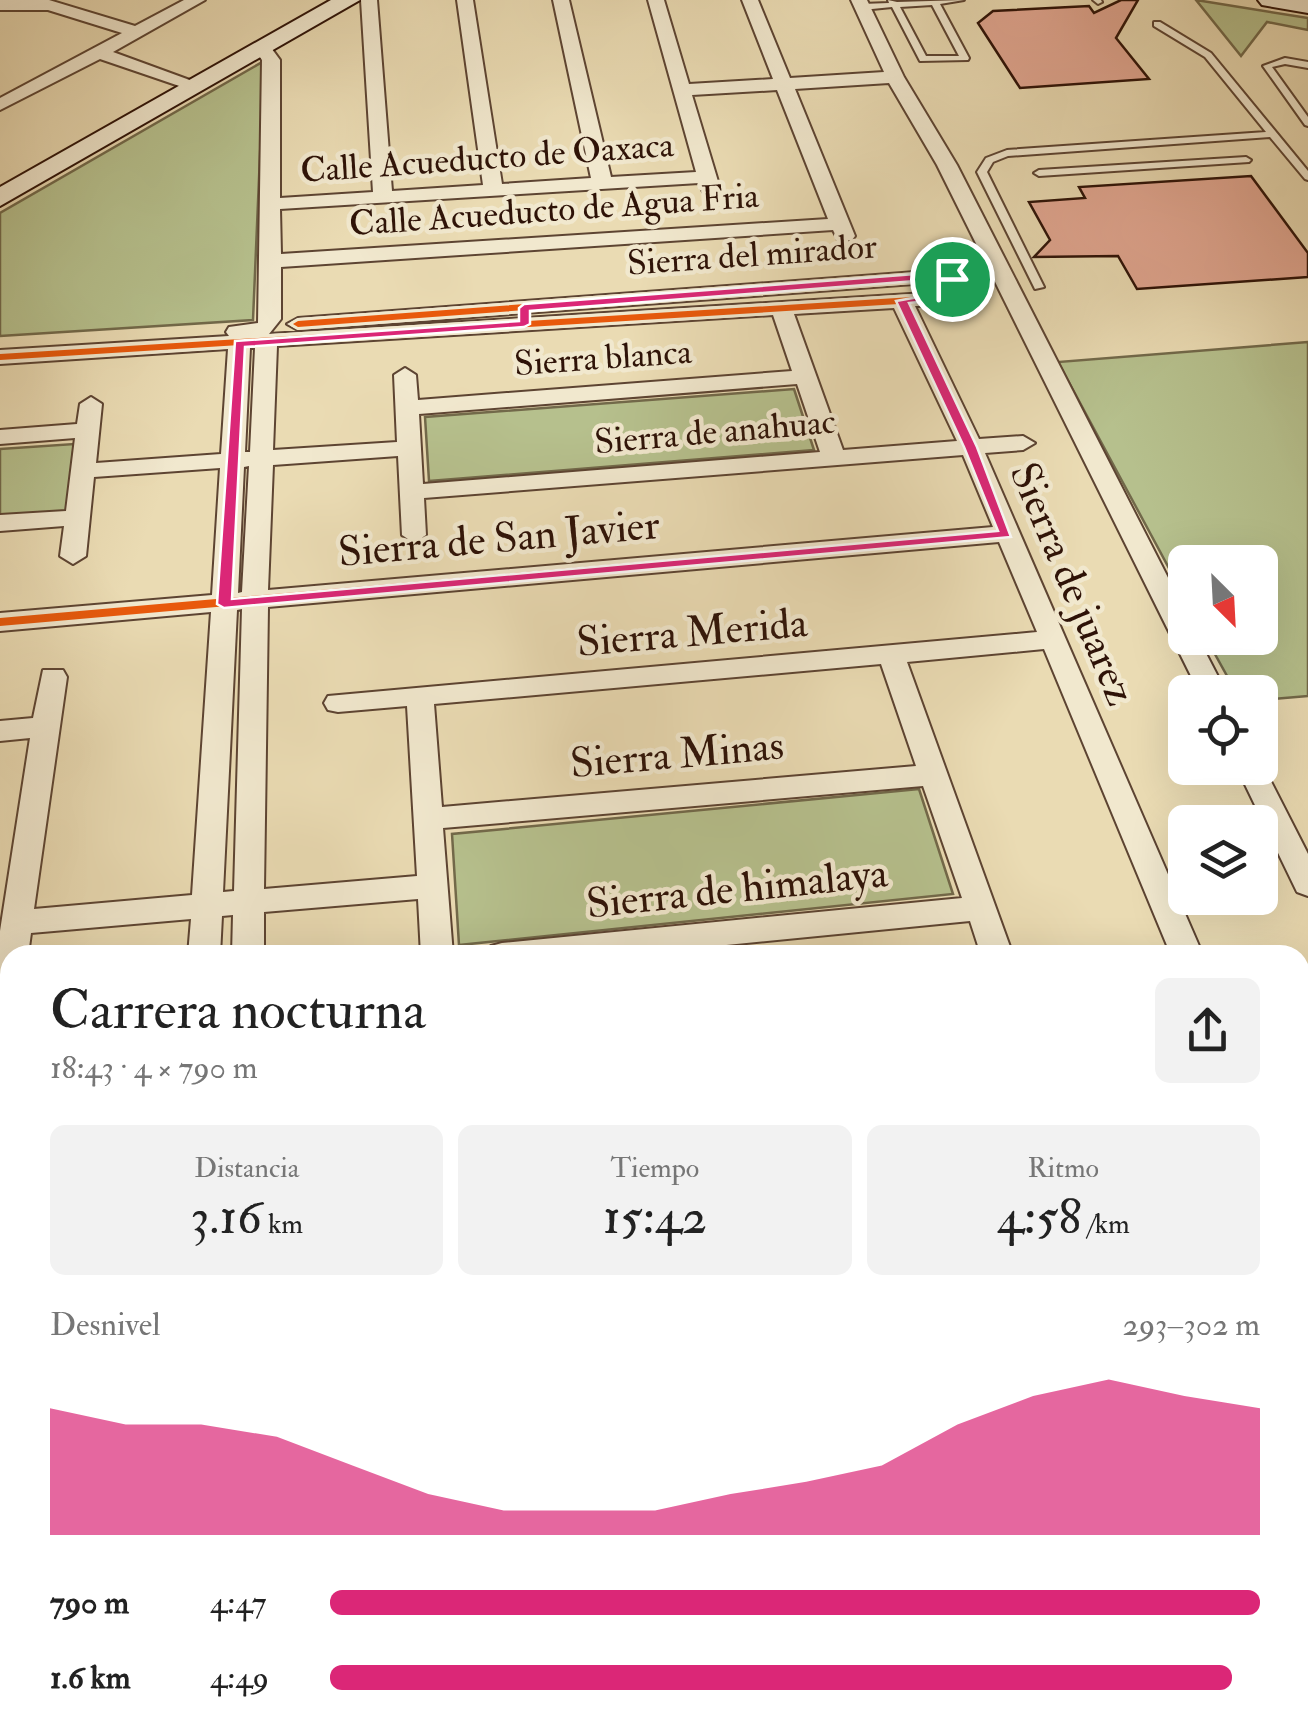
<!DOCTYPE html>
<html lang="es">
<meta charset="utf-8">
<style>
body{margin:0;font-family:"IM FELL Double Pica",serif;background:#f2f2f2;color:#222;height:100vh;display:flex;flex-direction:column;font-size:38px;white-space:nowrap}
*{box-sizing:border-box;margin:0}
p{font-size:32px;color:#767676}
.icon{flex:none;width:55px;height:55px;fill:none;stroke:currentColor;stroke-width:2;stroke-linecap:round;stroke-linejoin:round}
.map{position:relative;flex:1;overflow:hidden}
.side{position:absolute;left:0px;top:945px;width:1310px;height:790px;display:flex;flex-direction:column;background:#fff;border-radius:30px 30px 0 0;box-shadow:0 10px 40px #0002}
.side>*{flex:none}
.needle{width:65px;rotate:156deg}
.buttons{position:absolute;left:1168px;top:545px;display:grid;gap:20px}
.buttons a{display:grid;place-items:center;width:110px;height:110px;border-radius:15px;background:#fff;box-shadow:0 10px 40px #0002;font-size:50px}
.pin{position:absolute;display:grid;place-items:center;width:85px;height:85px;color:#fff;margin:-42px;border:5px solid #fff;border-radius:50%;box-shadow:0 2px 10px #0007}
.round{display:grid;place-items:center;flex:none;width:105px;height:105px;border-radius:15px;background:#f2f2f2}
.head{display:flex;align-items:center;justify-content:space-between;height:170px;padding:0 50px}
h1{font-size:55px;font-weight:600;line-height:75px}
.stats{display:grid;grid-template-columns:repeat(3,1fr);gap:15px;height:170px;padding:10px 50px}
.stats div{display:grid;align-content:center;border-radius:15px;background:#f2f2f2;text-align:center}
.stats b{font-size:50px;font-weight:600}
.stats small{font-size:28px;font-weight:400}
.stats p{font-size:28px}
.chart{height:280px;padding:20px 50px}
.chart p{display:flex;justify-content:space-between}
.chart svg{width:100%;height:180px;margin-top:10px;fill:#db2777;opacity:.7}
ul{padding:0 50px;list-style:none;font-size:32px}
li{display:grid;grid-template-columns:160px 120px 1fr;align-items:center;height:75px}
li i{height:25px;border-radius:12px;background:#db2777}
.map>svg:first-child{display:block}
</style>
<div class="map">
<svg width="1308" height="1735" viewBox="0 0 1308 1735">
<rect width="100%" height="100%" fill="#eadbb3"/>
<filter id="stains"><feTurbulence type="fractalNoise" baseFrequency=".002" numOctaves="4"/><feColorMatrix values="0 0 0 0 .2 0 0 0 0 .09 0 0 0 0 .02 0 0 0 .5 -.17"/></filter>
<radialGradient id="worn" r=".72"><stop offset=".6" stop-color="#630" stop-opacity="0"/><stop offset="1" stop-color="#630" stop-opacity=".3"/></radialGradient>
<path fill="#b6c08d" stroke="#72694a" stroke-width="2.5" d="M1196 0 1308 18V30L1267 22 1241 56Z
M264 61 253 320 0 336V213Z
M1308 342V696L1260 700V692H1236L1206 638H1260V562H1185V598L1058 362Z
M794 389 814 450 429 481 425 417Z
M74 444 66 513 0 518V449Z
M919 789 953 894 459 945 452 834Z
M1308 1131V1595L1300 1596V1132Z
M10 1280V1514L0 1525V1281Z
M10 1585V1725H244L186 1735H0V1595Z"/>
<path fill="#e2a792" stroke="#2e1207" stroke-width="2.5" d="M1121 0H1138L1116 38 1149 79 1020 88 978 23 993 11 1089 6 1094 13Z
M1251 176 1308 253V277L1137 289 1118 256 1034 257 1050 240 1029 202 1085 198 1079 187Z"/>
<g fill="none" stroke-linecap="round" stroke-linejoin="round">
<defs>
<path id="lane" d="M888 0 897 2 964 0 940 4 969 58 968 60 920 61 892 7 862 10 858 7 862 4 889 3ZM932 5 959 56H926L900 7Z
M1093 0H1101L1102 2 1098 4Z
M1154 22H1160L1211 53 1308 171V180L1305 179 1270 137 1008 156 993 162 987 172 1044 287 1035 289 977 172 986 158 1007 150 1266 132 1205 57 1154 26Z
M1285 58 1308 62V68L1285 64 1272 67 1308 117V126L1305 125 1263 66Z
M1246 157 1251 160 1249 162 1039 176 1034 173 1039 170Z"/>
<path id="street" d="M0 0H49L135 26 184 0H205L113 52 206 86 197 91 191 90 100 59 0 110V98L122 33 48 10H0Z
M361 0H377L392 191 483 185 457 0H473L502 184 591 178 553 0H569L611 177 696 172 648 0H664L689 84 773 79 742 0H758L790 78 884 72 851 0H867L904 77 957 165 1185 611V638H1198L1226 692H1199L937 165 889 83 795 89 855 236 852 240H838L833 230 281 267V319L269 334 942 292 948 288 941 282 298 330 287 324 298 318 942 270 959 275 971 289C955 306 937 305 915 306L979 439 1023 436 1035 443 1023 450 985 453 1203 955H1171L1044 649 907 662 1013 955H981L970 921 626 955H486L491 946 502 943 962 898 923 786 443 828 453 955H421L418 899 264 912V955H232L233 915 222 916 220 955H188L191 919 31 933 28 955H10V1026L0 1029V931L30 738 0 741V721L33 718 43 670H63L67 677 34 909 192 895 211 612 0 631V613L212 595 220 468 94 477 86 556 73 564 60 556 64 526 0 531V515L66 511 75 438 0 444V430L77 424 80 404 91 397 102 404 96 463 221 454 228 349 0 364V350L229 336 226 332 229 327 258 323 262 60 254 49 269 45 280 60V198L373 192ZM777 90 828 219 281 254 280 209 699 183 703 192H717L720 188 692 95ZM894 308 957 441 843 450 794 314ZM773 315 792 371 418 400 416 375 405 368 394 375 397 442 273 450 277 346ZM250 348H255L250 452H245ZM797 384 820 452 423 484 419 414ZM963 455 993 527 268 590 273 465 398 456 402 535 414 543 426 535 424 498ZM249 466 242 592 238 593 244 467ZM999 542 1037 632 328 696 324 703 328 710 338 712 407 706 417 876 264 889 268 607ZM242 609 234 891 223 892 237 610ZM881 664 916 766 442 807 434 704Z
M1260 760 1308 854V896L1297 892 1237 768H1260Z
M10 1155V1185L0 1186V1156Z
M10 1530V1575L0 1579V1534Z
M365 1725H469L464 1735H361Z
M640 1725H713L717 1735H645Z
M1178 1725H1222L1225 1735H1181Z
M1234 1725H1278L1281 1735H1237Z"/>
<path id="secondary" d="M331 0H360L0 206V187Z
M1258 0H1308V13L1262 5Z
M1308 1667V1727L1292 1725H1300V1668Z
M1056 1725H1179L1174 1735H1052Z"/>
</defs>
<use href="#lane" stroke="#5d4432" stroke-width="4"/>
<use href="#street" stroke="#5d4432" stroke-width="4"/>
<use href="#secondary" stroke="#2e1207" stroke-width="4"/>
<use href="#lane" fill="#f1e8ce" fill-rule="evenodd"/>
<use href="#street" fill="#f1e8ce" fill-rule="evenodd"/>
<use href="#secondary" fill="#f1e8ce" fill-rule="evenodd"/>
<defs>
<path id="cycleway" d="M942 273 956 277 965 289 947 301 0 360V354L944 295 954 288 948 281 941 279 298 327 293 324 298 321Z
M1006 530 1010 531V537L0 626V618Z"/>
</defs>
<use href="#cycleway" stroke="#f1e8ce" stroke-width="6"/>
<use href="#cycleway" fill="#e8590c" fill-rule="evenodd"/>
</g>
<path fill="#db2777" stroke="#fff" stroke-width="2.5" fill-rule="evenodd" d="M942 272 956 277 964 287 960 297 909 303 977 447 1011 537 224 608 217 604 235 341 519 321V308L524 304ZM941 279 948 281 952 291 896 301 964 447 998 531 232 599 245 347 524 327 530 324V311Z"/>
<g text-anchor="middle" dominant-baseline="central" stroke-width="9" stroke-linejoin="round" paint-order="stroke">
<g font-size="35" fill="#2e1207" stroke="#f1e8ce">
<text transform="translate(487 158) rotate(-4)">Calle Acueducto de Oaxaca</text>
<text transform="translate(554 210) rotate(-4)">Calle Acueducto de Agua Fria</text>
<text transform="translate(752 255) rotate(-4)">Sierra del mirador</text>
<text transform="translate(603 358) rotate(-4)">Sierra blanca</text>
<text transform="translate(715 432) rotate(-5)">Sierra de anahuac</text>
</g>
<g font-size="42" fill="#2e1207" stroke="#f1e8ce">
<text transform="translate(499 539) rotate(-5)">Sierra de San Javier</text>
<text transform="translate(1072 584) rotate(67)">Sierra de juarez</text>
<text transform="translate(692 633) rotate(-5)">Sierra Merida</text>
<text transform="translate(677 755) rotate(-5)">Sierra Minas</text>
<text transform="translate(737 889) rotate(-6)">Sierra de himalaya</text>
</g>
</g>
<rect width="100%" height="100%" filter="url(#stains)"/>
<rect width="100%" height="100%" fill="url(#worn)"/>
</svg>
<div class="buttons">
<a><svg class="needle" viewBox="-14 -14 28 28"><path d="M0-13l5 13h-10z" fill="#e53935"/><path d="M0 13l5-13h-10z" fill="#767676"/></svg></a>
<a><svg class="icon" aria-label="locate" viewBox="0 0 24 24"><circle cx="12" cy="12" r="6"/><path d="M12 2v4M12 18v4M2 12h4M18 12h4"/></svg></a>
<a><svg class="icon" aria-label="layers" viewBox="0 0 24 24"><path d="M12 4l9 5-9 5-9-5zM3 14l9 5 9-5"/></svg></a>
</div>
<div class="pin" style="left:952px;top:279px;background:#1e9e55"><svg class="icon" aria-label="arrive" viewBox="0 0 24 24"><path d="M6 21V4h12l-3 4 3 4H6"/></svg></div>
<section class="side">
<div class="head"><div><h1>Carrera nocturna</h1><p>18:43 · 4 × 790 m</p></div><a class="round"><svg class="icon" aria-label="share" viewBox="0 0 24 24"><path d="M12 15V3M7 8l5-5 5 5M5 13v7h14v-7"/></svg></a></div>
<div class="stats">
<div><p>Distancia</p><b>3.16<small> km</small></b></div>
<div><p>Tiempo</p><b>15:42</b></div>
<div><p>Ritmo</p><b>4:58<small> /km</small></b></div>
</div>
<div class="chart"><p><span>Desnivel</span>293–302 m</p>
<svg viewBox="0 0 160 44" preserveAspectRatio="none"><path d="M0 44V13L10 17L20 17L30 20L40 27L50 34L60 38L70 38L80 38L90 34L100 31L110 27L120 17L130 10L140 6L150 10L160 13V44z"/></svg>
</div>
<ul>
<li><b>790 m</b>4:47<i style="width:100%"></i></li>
<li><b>1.6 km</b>4:49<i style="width:97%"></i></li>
</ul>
</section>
</div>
